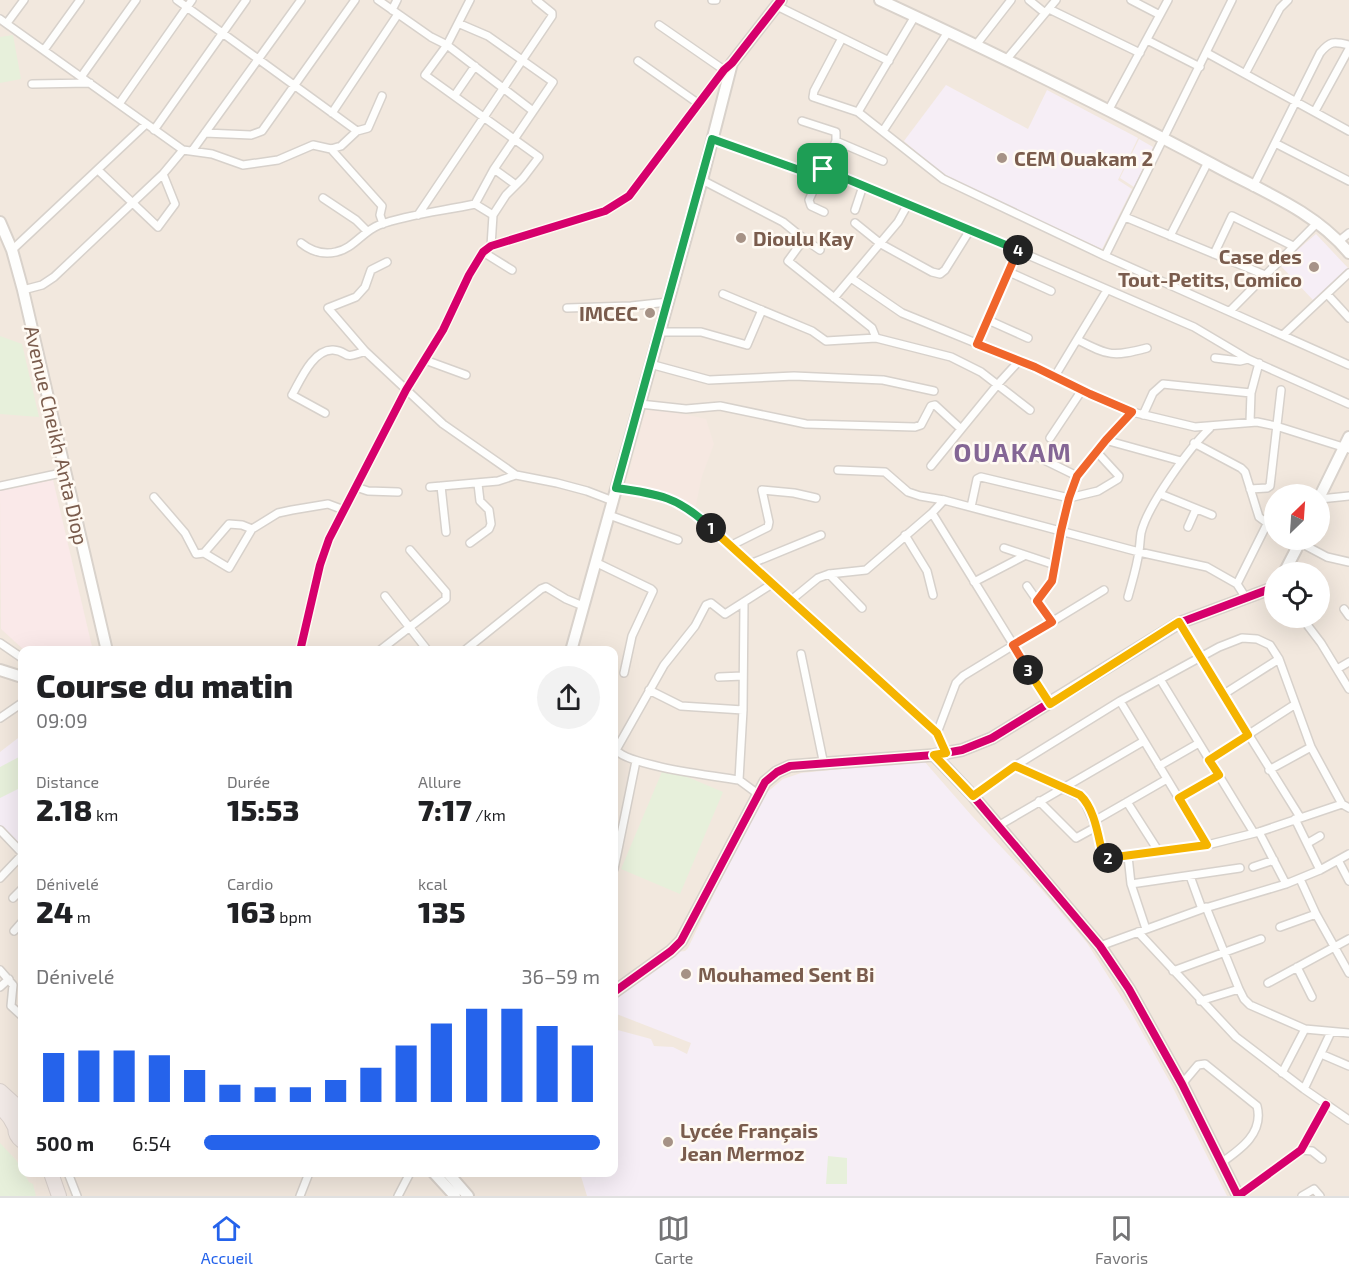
<!DOCTYPE html>
<html lang="fr">
<meta charset="utf-8">
<style>
body{margin:0;font-family:"Exo 2",sans-serif;background:#f2f2f2;color:#202124;height:100vh;display:flex;flex-direction:column;font-size:22px;white-space:nowrap}
*{box-sizing:border-box;margin:0}
p{font-size:20px;color:#757577}
.icon{flex:none;width:33px;height:33px;fill:none;stroke:currentColor;stroke-width:2;stroke-linecap:round;stroke-linejoin:round}
.map{position:relative;flex:1;overflow:hidden}
.details{position:absolute;left:18px;top:646px;width:600px;height:531px;display:flex;flex-direction:column;background:#fff;border-radius:12px;box-shadow:0 6px 24px #0002}
.details>*{flex:none}
.needle{width:39px;rotate:25deg}
.tools{position:absolute;left:1264px;top:484px;display:grid;gap:12px}
.tools a{display:grid;place-items:center;width:66px;height:66px;border-radius:50%;background:#fff;box-shadow:0 6px 24px #0002;font-size:30px}
.pin{position:absolute;display:grid;place-items:center;width:51px;height:51px;color:#fff;margin:-26px;border-radius:12px;box-shadow:0 3px 9px #0006}
.km{position:absolute;width:30px;height:30px;margin:-15px;border-radius:50%;background:#222;color:#fff;font-size:16px;line-height:30px;text-align:center}
.round{display:grid;place-items:center;flex:none;width:63px;height:63px;border-radius:32px;background:#f2f2f2}
.overview{display:flex;align-items:center;justify-content:space-between;height:102px;padding:0 18px}
h1{font-size:33px;font-weight:800;line-height:45px}
.metrics{display:grid;grid-template-columns:repeat(3,1fr);gap:9px;height:102px;padding:6px 18px}
.metrics div{display:grid;align-content:center}
.metrics b{font-size:30px;font-weight:800}
.metrics small{font-size:16px;font-weight:400}
.metrics p{font-size:16px}
.chart{height:168px;padding:12px 18px}
.chart p{display:flex;justify-content:space-between}
.chart svg{width:100%;height:108px;margin-top:6px;stroke:#2563eb;stroke-width:6}
ul{padding:0 18px;list-style:none;font-size:20px}
li{display:grid;grid-template-columns:96px 72px 1fr;align-items:center;height:45px}
li i{height:15px;border-radius:8px;background:#2563eb}
.tabs{display:flex;justify-content:space-around;align-items:center;height:84px;border-top:2px solid #e0e0e0;background:#fff;font-size:16px;color:#757577}
.tabs a{display:grid;justify-items:center;gap:3px}
.tabs .selected{color:#2563eb}
.map>svg:first-child{display:block}
</style>
<div class="map">
<svg width="1349" height="1196" viewBox="0 0 1349 1196">
<rect width="100%" height="100%" fill="#f9f5f0"/>
<path fill="#f2e8de" fill-rule="evenodd" d="M0 0H1349V1196H0ZM1275 495H1320V540H1275ZM1275 573H1320V618H1275ZM22 651H614V1173H22Z"/>
<path fill="#f6e8e1" d="M647 406 706 419 714 444 702 476 695 509 627 480Z"/>
<path fill="#f6eef6" d="M946 85 1028 129 1047 90 1138 138 1118 180 1132 189 1102 249 944 176 904 141Z
M1139 139 1153 147 1134 187 1120 178Z
M1316 234 1348 268 1313 300 1280 265Z
M22 735V853L0 830V752Z
M924 761 972 816 1041 889 1087 943 1132 1014 1171 1084 1227 1196H587L580 1173H614V1029L651 1039 654 1046 673 1047 687 1054 691 1043 614 1013V996L677 952 685 951 688 948 726 869 766 793 783 779 801 773Z"/>
<path fill="#fae9e9" d="M53 480 93 651H25L1 629 0 490Z"/>
<path fill="#e7f0db" d="M13 35 21 79 0 83V37Z
M0 336 22 344 39 417 0 414Z
M19 757 22 764V787L0 798V767Z
M664 767 723 792 680 894 621 869Z
M0 1143 16 1160 29 1182 33 1184 36 1196H0Z
M828 1156 847 1158V1184H826Z"/>
<g fill="none" stroke-linecap="round" stroke-linejoin="round">
<defs>
<path id="street" d="M177 0 357 131
M378 0 431 37 447 45 533 111
M470 0 447 45 425 75 539 157 523 178 506 195 493 215 491 246
M712 0H716
M1029 0 1045 13
M1131 0 1160 15
M777 6 889 61
M1049 9 1140 53
M392 10 397 0
M0 19 183 150 212 154 243 165 278 160 313 145 331 149 341 146 357 131 368 128 382 96
M7 23 24 0
M460 24 488 36 553 82 494 169 475 204
M659 25 724 70
M842 38 814 91 813 97 858 112 943 179 1105 256 1349 365
M1147 40 1200 67
M976 45 1011 0
M44 50 80 0
M1207 53 1349 131
M1006 60 1056 0
M638 61 699 104
M1245 74 1280 8 1288 0
M81 77 136 0
M32 84 90 83
M455 95 475 66
M119 104 192 0
M1108 111 1168 0
M1315 111 1349 49
M858 112 915 16
M332 113 398 14
M802 121 836 132V141L809 200 811 206 824 212
M154 130 246 0
M883 131 948 32
M205 133 251 135 262 131 355 0
M712 139 819 177
M836 141 883 161
M1275 143 1349 181
M331 149 382 206 380 215 383 224
M192 151 301 0
M494 169 516 185
M823 169 970 230 1194 327 1248 359 1349 404
M98 170 158 227 175 204 163 174
M702 180 783 222 804 239 788 261 872 328 876 338
M1253 187 1320 53C1330 41 1334 41 1349 45
M323 198 356 220 367 231
M855 210 863 186
M418 215 552 16V13L536 0
M1125 217 1265 275
M855 223 881 244 932 272 940 274 945 270 970 230
M1170 236 1208 162
M804 239 820 250
M1339 241 1349 233
M301 243C311 251 323 255 336 252 353 249 363 231 379 225 409 214 443 211 475 204L493 215
M12 250 146 124
M483 252 512 270
M1214 254 1232 216 1293 246
M1105 256 1232 0
M387 262 371 270 365 287 356 297 328 308 365 351 443 424 516 475
M1009 272 1051 291
M851 278 902 313 1035 367 1090 394 1132 412 1195 427 1257 422 1276 426 1349 449
M23 290 42 285 54 277 163 174 183 150
M723 294 812 331 826 341 876 338 951 357 981 372 1030 410
M1327 294 1349 318
M834 298 898 222 908 204
M567 308 631 306 668 302
M1230 311 1318 222
M988 320 1028 338
M660 332H701L747 345 762 310
M1283 335 1349 273
M1078 340C1109 356 1113 357 1147 348
M977 344 1018 250
M1215 358 1240 361 1248 359
M425 360 466 375
M650 364 709 380 794 376 883 380 934 391
M1055 376 1107 290
M640 404 686 409 720 406 806 424 915 427 921 425 931 406 935 405 961 429
M325 413 292 395C300 381 313 349 333 350 350 351 340 361 365 351
M1143 415 1153 393 1163 384 1251 393
M1250 422 1251 393 1259 363
M1050 438 1082 390
M1105 440 1181 461
M1194 443 1241 468 1245 472 1259 517 1275 529
M1036 456 1077 476
M931 466 998 384 1020 360
M838 470 885 472 908 492 920 496 944 500 1139 552 1207 567 1237 584
M0 486 66 472
M441 486 446 532
M356 487 368 491 398 492
M430 487 498 481 516 475 557 483 587 491 613 501
M616 487C650 493 671 496 699 517L937 733 947 753
M1250 489 1267 488 1270 486 1281 390
M1160 494 1212 515
M154 497 185 533 196 554 204 553 229 524 242 525 252 529 278 513 292 510 328 504 344 510
M1320 499 1349 496
M971 507 977 479 981 477 1069 498 1098 491 1118 479 1119 476 1096 451
M932 513 1050 704
M609 515 678 540
M1188 527 1196 509
M905 535 927 571 933 595
M1295 540 1327 557 1349 562
M470 543 489 529 491 524 489 510 480 501 478 484
M730 546 768 527 769 522 762 490 794 493 816 498
M1004 548 1055 565
M204 553 229 568 252 529
M595 562 651 589 653 591 632 636 624 673
M750 564 821 535
M829 574 862 608
M974 582 1024 556
M1027 586 1052 622
M385 596 428 651
M1128 597C1132 582 1137 567 1139 551 1140 545 1140 539 1141 533 1147 506 1190 447 1210 428
M1246 598 1237 584 1267 524
M790 601 818 578 829 574 866 570 932 513 944 500
M1037 601 1052 581 1061 531 1069 498 1077 476 1105 440 1132 412
M744 602 743 710 739 780 758 794
M1344 609 1349 616
M1302 618 1321 643 1349 689
M1179 623 1300 817
M0 643 22 658
M300 651 320 565 329 539 406 390 443 330 469 275 483 252 491 246 605 211 629 196 724 70 732 63
M379 651 446 599V592L410 550
M464 651 541 589 546 587 566 599 583 606
M801 654 824 765
M1337 669 1349 662
M719 677 743 676
M1160 679 1254 833
M649 690 681 706 743 710
M1224 694 1279 659
M1120 701 1207 845
M0 718 22 703
M937 733 956 683 963 676 1104 590
M1209 760 1294 705
M1015 766 1083 798 1096 827 1103 856 1107 858 1207 845 1259 832 1342 804
M1159 766 1199 743
M1269 770 1311 747
M739 780C715 776 629 766 616 750L664 665 695 626 706 605 711 603 725 614 772 584
M973 796 1015 766 1120 701 1219 647 1242 638 1257 639 1270 645 1279 659 1311 747 1342 804 1349 808
M1179 798 1219 775
M1039 801 1076 838 1096 827
M1127 802 1159 852
M1295 819 1320 870
M1094 821 1167 779
M998 826 1144 741
M0 830 22 853
M1259 832 1286 884
M1308 843 1320 836
M1128 856 1131 884 1146 929
M1338 860 1349 881
M1253 867 1274 860
M614 869 636 761
M1190 876 1202 909
M0 878 22 855
M1300 879 1316 914 1349 973
M1131 884 1240 868
M13 898 22 889
M1206 907 1239 989 1244 999 1250 1005 1305 1029 1349 1033
M1280 927 1316 914
M14 931 22 922
M1138 932 1236 1037 1304 1089 1349 1120
M1100 946 1202 909 1286 884 1320 870 1349 854
M1297 967 1312 997
M0 970 13 985 11 1006 22 1016
M1173 971 1261 939
M1268 983 1349 939
M0 987 9 979
M1200 1001 1239 989
M1321 1054 1349 1066
M1282 1073 1305 1029
M1182 1084 1198 1065 1205 1064 1257 1106C1264 1133 1241 1149 1221 1163
M1304 1089 1331 1032
M1301 1150 1312 1151 1322 1159
M68 1173 77 1196
M300 1196 309 1173
M398 1196 410 1173
M1238 1196 1301 1150 1326 1105
M1302 1196 1314 1189 1320 1196"/>
<path id="secondary" d="M880 0C992 52 1103 106 1212 164 1259 190 1314 210 1349 253
M0 222 12 250 23 290 107 651
M1320 496 1349 437
M1284 573 1301 540
M571 651 702 180 732 63 781 0
M0 670 22 677
M934 755 973 796 1100 946 1129 989 1182 1084 1238 1196
M614 992 671 951 681 941 765 782 777 772 790 766 934 755 962 750 992 738 1179 623 1275 587
M434 1173 455 1196
M448 1173 468 1196"/>
<path id="highway" d="M0 1091 22 1111
M0 1106 10 1118 15 1127
M22 1117C13 1124 13 1134 22 1141
M51 1173 59 1196"/>
</defs>
<use href="#street" stroke="#d7d1cb" stroke-width="10"/>
<use href="#secondary" stroke="#d9d2cb" stroke-width="14"/>
<use href="#highway" stroke="#dad1cc" stroke-width="16"/>
<use href="#street" stroke="#fefefd" stroke-width="7"/>
<use href="#secondary" stroke="#fefefd" stroke-width="10"/>
<use href="#highway" stroke="#f2eae7" stroke-width="14"/>
<defs>
<path id="cycleway" d="M300 651 320 565 329 539 406 390 443 330 469 275 483 252 491 246 605 211 629 196 724 70 732 63 781 0
M934 755 973 796 1100 946 1129 989 1182 1084 1238 1196 1301 1150 1326 1105
M614 992 671 951 681 941 765 782 777 772 790 766 934 755 962 750 992 738 1179 623 1275 587"/>
</defs>
<use href="#cycleway" stroke="#fffaf3" stroke-width="11"/>
<use href="#cycleway" stroke="#d6006c" stroke-width="8"/>
</g>
<g fill="none" stroke-linecap="round" stroke-linejoin="round">
<defs>
<path id="split-1" d="M711 528C679 497 659 494 616 488L712 139 819 177 823 169"/>
<path id="split-2" d="M711 528 937 733 946 753 934 755 973 796 1015 766 1080 795C1095 809 1098 836 1103 856L1108 858"/>
<path id="split-3" d="M1028 670 1050 704 1179 622 1248 735 1209 760 1219 775 1179 798 1207 845 1108 858"/>
<path id="split-4" d="M1018 250 977 344 1035 367 1090 394 1132 412 1106 440 1077 476 1069 498 1061 531 1052 581 1037 601 1052 622 1013 645 1028 670"/>
<path id="split-5" d="M823 169 1018 250"/>
</defs>
<use href="#split-1" stroke="#fff" stroke-width="12"/>
<use href="#split-2" stroke="#fff" stroke-width="12"/>
<use href="#split-3" stroke="#fff" stroke-width="12"/>
<use href="#split-4" stroke="#fff" stroke-width="12"/>
<use href="#split-5" stroke="#fff" stroke-width="12"/>
<use href="#split-1" stroke="#22a559" stroke-width="8"/>
<use href="#split-2" stroke="#f5b400" stroke-width="8"/>
<use href="#split-3" stroke="#f5b400" stroke-width="8"/>
<use href="#split-4" stroke="#f0652b" stroke-width="8"/>
<use href="#split-5" stroke="#22a559" stroke-width="8"/>
</g>
<g fill="#a69286" stroke="#fffaf3" stroke-width="2">
<circle cx="1002" cy="158" r="6"/>
<circle cx="741" cy="238" r="6"/>
<circle cx="1314" cy="267" r="6"/>
<circle cx="650" cy="313" r="6"/>
<circle cx="686" cy="974" r="6"/>
<circle cx="668" cy="1142" r="6"/>
</g>
<g text-anchor="middle" dominant-baseline="central" stroke-width="5" stroke-linejoin="round" paint-order="stroke">
<g font-size="20" font-weight="bold" fill="#7a5c4d" stroke="#fffaf3" text-anchor="start">
<text x="1014" y="158">CEM Ouakam 2</text>
<text x="753" y="238">Dioulu Kay</text>
<text x="1302" y="256" text-anchor="end">Case des<tspan x="1302" dy="23">Tout-Petits, Comico</tspan></text>
<text x="638" y="313" text-anchor="end">IMCEC</text>
<text x="698" y="974">Mouhamed Sent Bi</text>
<text x="680" y="1130">Lycée Français<tspan x="680" dy="23">Jean Mermoz</tspan></text>
</g>
<g font-size="20" fill="#7a5c4d" stroke="#fffaf3">
<text transform="translate(57 435) rotate(77)">Avenue Cheikh Anta Diop</text>
</g>
<g font-size="26" font-weight="bold" letter-spacing="1.5" fill="#846695" stroke="#fffaf3">
<text x="1013" y="451">OUAKAM</text>
</g>
</g>
</svg>
<div class="tools">
<a><svg class="needle" viewBox="-14 -14 28 28"><path d="M0-13l5 13h-10z" fill="#e53935"/><path d="M0 13l5-13h-10z" fill="#757577"/></svg></a>
<a><svg class="icon" aria-label="locate" viewBox="0 0 24 24"><circle cx="12" cy="12" r="6"/><path d="M12 2v4M12 18v4M2 12h4M18 12h4"/></svg></a>
</div>
<div class="pin" style="left:823px;top:169px;background:#1e9e55"><svg class="icon" aria-label="arrive" viewBox="0 0 24 24"><path d="M6 21V4h12l-3 4 3 4H6"/></svg></div>
<b class="km" style="left:711px;top:528px">1</b>
<b class="km" style="left:1108px;top:858px">2</b>
<b class="km" style="left:1028px;top:670px">3</b>
<b class="km" style="left:1018px;top:250px">4</b>
<section class="details">
<div class="overview"><div><h1>Course du matin</h1><p>09:09</p></div><a class="round"><svg class="icon" aria-label="share" viewBox="0 0 24 24"><path d="M12 15V3M7 8l5-5 5 5M5 13v7h14v-7"/></svg></a></div>
<div class="metrics">
<div><p>Distance</p><b>2.18<small> km</small></b></div>
<div><p>Durée</p><b>15:53</b></div>
<div><p>Allure</p><b>7:17<small> /km</small></b></div>
</div>
<div class="metrics">
<div><p>Dénivelé</p><b>24<small> m</small></b></div>
<div><p>Cardio</p><b>163<small> bpm</small></b></div>
<div><p>kcal</p><b>135</b></div>
</div>
<div class="chart"><p><span>Dénivelé</span>36–59 m</p>
<svg viewBox="0 0 160 44" preserveAspectRatio="none"><path d="M5 44V24M15 44V23M25 44V23M35 44V25M45 44V31M55 44V37M65 44V38M75 44V38M85 44V35M95 44V30M105 44V21M115 44V12M125 44V6M135 44V6M145 44V13M155 44V21"/></svg>
</div>
<ul>
<li><b>500 m</b>6:54<i style="width:100%"></i></li>
</ul>
</section>
</div>
<nav class="tabs">
<a class="selected"><svg class="icon" aria-label="home" viewBox="0 0 24 24"><path d="M3 11l9-7 9 7M6 9v11h12V9"/></svg>Accueil</a>
<a><svg class="icon" aria-label="map" viewBox="0 0 24 24"><path d="M3 6l6-2 6 2 6-2v14l-6 2-6-2-6 2zM9 4v14M15 6v14"/></svg>Carte</a>
<a><svg class="icon" aria-label="saved" viewBox="0 0 24 24"><path d="M7 4h10v16l-5-4-5 4z"/></svg>Favoris</a>
</nav>
